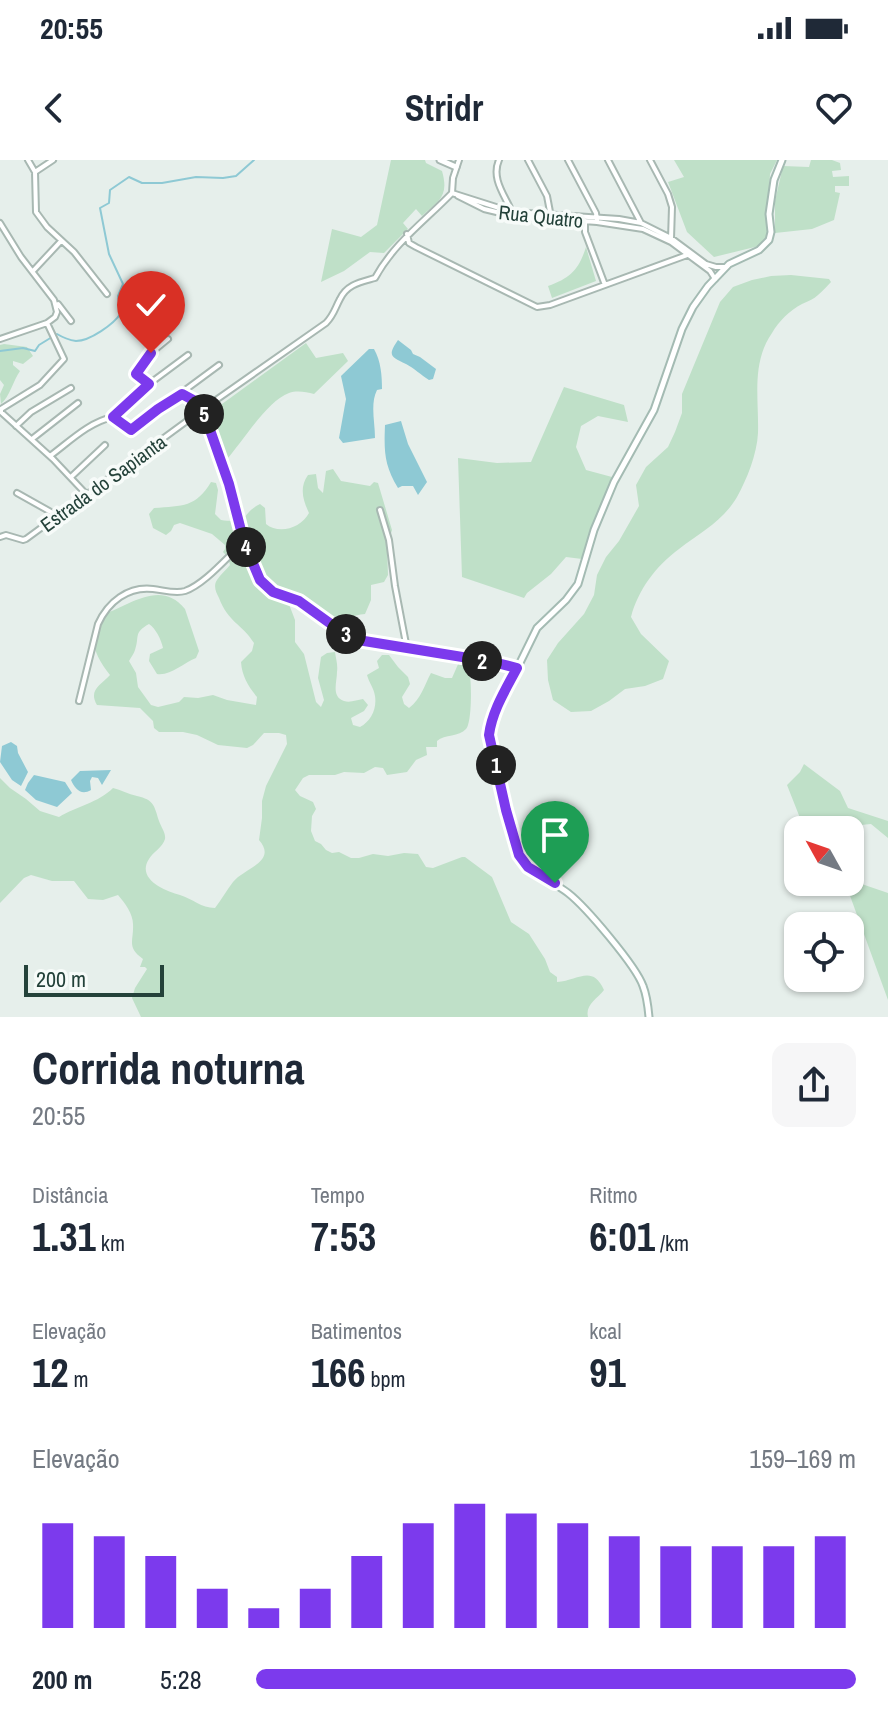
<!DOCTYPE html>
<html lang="pt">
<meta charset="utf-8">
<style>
body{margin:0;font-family:"Archivo Narrow",sans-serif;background:#f6f6f7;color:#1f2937;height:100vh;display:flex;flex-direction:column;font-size:30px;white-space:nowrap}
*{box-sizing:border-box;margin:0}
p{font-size:26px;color:#747a83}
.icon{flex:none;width:44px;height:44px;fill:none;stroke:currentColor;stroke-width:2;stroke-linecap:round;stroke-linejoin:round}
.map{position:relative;height:857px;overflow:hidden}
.sheet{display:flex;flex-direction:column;background:#fff;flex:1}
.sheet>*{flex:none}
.needle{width:52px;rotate:310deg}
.fabs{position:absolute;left:784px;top:656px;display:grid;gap:16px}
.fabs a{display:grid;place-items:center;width:80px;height:80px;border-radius:16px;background:#fff;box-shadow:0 2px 6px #0004;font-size:40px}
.scale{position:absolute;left:24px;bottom:20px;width:140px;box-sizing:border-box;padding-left:8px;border:4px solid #24423a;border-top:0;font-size:22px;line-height:28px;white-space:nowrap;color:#24423a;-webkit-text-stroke:6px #f7fbf9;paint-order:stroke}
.pin{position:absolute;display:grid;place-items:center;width:68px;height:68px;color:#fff;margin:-82px -34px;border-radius:50% 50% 50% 0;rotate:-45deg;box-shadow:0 0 8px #0007}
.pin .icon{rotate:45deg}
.km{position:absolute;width:40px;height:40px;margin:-20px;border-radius:50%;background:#222;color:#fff;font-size:22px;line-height:40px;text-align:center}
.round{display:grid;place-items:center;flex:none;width:84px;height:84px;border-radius:16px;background:#f6f6f7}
.head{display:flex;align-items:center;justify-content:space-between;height:136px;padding:0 32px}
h1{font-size:44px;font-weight:700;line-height:60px}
.stats{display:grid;grid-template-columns:repeat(3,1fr);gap:12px;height:136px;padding:8px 32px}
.stats div{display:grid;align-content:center}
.stats b{font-size:40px;font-weight:700}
.stats small{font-size:22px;font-weight:400}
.stats p{font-size:22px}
.chart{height:224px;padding:16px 32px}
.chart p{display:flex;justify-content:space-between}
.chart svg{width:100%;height:144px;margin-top:8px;stroke:#7c3aed;stroke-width:6}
ul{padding:0 32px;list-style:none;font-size:26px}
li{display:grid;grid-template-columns:128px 96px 1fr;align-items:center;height:60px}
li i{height:20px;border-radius:10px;background:#7c3aed}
.status{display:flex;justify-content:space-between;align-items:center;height:56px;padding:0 40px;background:#fff;direction:ltr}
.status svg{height:22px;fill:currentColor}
header{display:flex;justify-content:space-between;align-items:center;height:104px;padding:0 32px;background:#fff;font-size:36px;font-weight:700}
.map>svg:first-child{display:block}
</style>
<div class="status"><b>20:55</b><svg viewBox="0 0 49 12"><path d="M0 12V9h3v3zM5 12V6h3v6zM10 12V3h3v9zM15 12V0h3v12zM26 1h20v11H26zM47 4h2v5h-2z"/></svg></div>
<header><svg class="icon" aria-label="back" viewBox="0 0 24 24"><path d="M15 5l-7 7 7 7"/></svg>Stridr<svg class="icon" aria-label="heart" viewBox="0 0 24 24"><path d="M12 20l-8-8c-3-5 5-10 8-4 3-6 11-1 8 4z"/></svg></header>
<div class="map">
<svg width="888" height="857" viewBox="0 0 888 857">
<rect width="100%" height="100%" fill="#e6efeb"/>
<path fill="#bfe0c8" d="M391 0H425L426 3 442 11C449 36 440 40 422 56L416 49 403 63 408 69 384 93 370 92 344 111 321 122 332 69 361 77 377 65Z
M674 0H777L770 14 767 75 759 86 714 97 687 72 668 22 684 17Z
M811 0H832L840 3 841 10 832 11 833 17 849 16V26H835V32L840 33 834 60 812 69 775 73V41L783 6 809 7Z
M586 87 596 121 552 138 548 126C571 118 579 109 586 87Z
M791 115 829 119 831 122C827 126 823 131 818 135 814 139 808 141 802 144 790 150 779 161 772 173 751 203 759 239 758 273 757 294 747 319 737 337 723 361 701 372 679 389 656 406 638 430 631 457L641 474 669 501 663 519 645 526 625 529 609 541 591 551 571 552 553 540 548 520 547 500 558 483 584 454 594 435 597 415 606 397 619 381 639 346 636 325 646 307 668 287 675 272 682 253V234L720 142 733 127 752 120 771 116Z
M306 183 316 198 343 193 348 201 314 234C306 232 297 230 289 233 267 241 243 281 227 299L211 252Z
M4 184 27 187 33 196 23 204 13 201V205L20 211C13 221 10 236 1 244L0 234 4 225 0 220V185Z
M564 227 624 245 628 262 598 256 581 266 576 287 586 310 612 317 582 399 566 397 551 414 527 433 524 438 462 417 458 298 497 303 531 302Z
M333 309 341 321 370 326 374 322 378 323 392 370 387 386 388 415 384 422 371 425V440L365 454C353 455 341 461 329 463L318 455 303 454 301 439 294 437 287 439 295 460V482L304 494 316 542 321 547 324 540 318 518 321 497 327 493 335 492C336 499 338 505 337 512 337 522 331 537 344 541 350 543 357 540 363 539L368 545 364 551 351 558 353 565 360 567C371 561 377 549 375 536 374 528 369 523 367 515L379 508 377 501 382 495H389L398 507 408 517 410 524 402 537 404 544 409 548C421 539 424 526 431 513L445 518H452L459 502 463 500C467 505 468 505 469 511 472 520 472 563 466 569 459 577 445 574 437 581V587H426L427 595 416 600 407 612 387 615 383 608 375 607 364 613 344 612 335 615H309L303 618 295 630 300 636 313 642 316 649 312 656 311 671 315 681 321 684 326 690 332 693 339 692 351 698H359L373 694 388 696 404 693 418 694 426 707 433 708 462 697H465L492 717 511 762 529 774 545 799 550 812 557 817V822C578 821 592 804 604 830 597 839 585 845 588 857H141L132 838 135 828 147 809 145 807H140L143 799C126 787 134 781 133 764 133 754 125 743 118 735L103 740 88 739 74 721H52L31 715 24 718 0 743V618L10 628 26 639 40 651 59 657C77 646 98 643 113 628 121 630 128 634 137 636 154 640 154 645 159 661 161 667 166 673 165 679 163 687 153 692 149 699 136 719 165 731 180 735 193 739 201 748 215 748 221 740 227 730 233 722 244 708 278 702 259 680L262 658V641L266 626 287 584 286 575 279 573H264L253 585 247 588 218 585 197 575 183 572H159L154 568 153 561 140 548 97 545C88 530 101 525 110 515 96 498 86 476 99 456 128 447 160 418 185 449L199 491 196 498C183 503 171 516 157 514L149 501 150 494 163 488C161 479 156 469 149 464 133 473 140 476 135 490 134 494 131 497 129 501L136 513 138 527 151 545 158 547 179 542 184 537 198 538 213 535 227 540 256 545 257 537C248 526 242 516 241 502L252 491 254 483C242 464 228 462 219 438 216 432 213 426 217 420 220 415 226 410 230 405L228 397 223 392 225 389V385L212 374 180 363 174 365 171 371 166 375 153 368 149 354 154 348C183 346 196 347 211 322L216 323 218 330 215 354 221 360C251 364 240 354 260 344L265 348 266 364C279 375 301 368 309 353 303 340 299 328 308 315L316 314 318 328 323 333 326 311Z
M804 604 840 631 848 648 888 661V678L871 664 840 667 839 670H801L802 663 787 625 800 612Z
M850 720 888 733V840L845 722H850Z"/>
<path fill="#8ec9d4" d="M398 180 411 190 413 194 420 197 436 209 433 219 429 220C421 215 414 208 406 204 391 197 387 196 398 180Z
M369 189H374C381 201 382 216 382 229L377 230C370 244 375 262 375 278L343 283 339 278 346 239 341 216Z
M401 261 408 284 427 322 418 335 413 326H402L398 328C384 305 384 291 385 265Z
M11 582 17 586 18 593 28 612 21 626 12 620 0 602 2 586Z
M111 610 102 625 98 618 92 617 90 621 91 630C81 636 75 629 71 620L80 611Z
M34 615 65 622 72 633 57 647 36 640 25 630 28 623Z"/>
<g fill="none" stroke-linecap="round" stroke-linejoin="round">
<path stroke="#8ec9d4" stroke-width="2" d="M57 174C62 177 69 180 76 181 90 181 114 164 121 153L118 136 123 124 109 94 100 48 109 43 110 30 129 17 142 23H162L196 17 223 18 236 16 254 0
M0 191 23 188 35 191 39 185 52 177"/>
<defs>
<path id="minor" d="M28 0 35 12 36 52 47 67 74 92 107 134
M499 0C491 18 504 34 511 50
M528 0 547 36 551 57
M568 0 596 53 597 60
M608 0 641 63
M650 0 668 34 672 47 671 79
M35 12 53 0
M452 33 512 52 619 59 641 63 671 78 706 104 716 107H725
M452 33 453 18 459 0
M458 36 484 49 513 56 597 62 643 69 671 82 710 111 715 119
M585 61V72L605 125
M0 63 21 97 54 140 57 152 55 157 47 163 0 179
M407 74 409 83 416 87 537 147 550 145 687 95
M33 111 61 81
M58 144 71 161
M47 163 64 199 40 225 1 249V252L53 299 87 335
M149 224 136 214 151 193 168 179
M182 234 206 247
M203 250 229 324 244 382 260 420 273 432 299 441 349 477 358 480 493 502 517 508
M113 257 149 224 188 195
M16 266 31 252 71 228
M32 279 78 243
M50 296C69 282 89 262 113 257L131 270 219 205
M71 317 105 285
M17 333 58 356
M380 350 389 380 395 426 407 489
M0 377 6 375 23 380 26 379 206 247 326 163C334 155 335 148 340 139 347 124 361 122 375 118 394 83 425 61 452 33
M79 541 98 464C108 442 128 426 153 429 163 430 175 434 185 431 205 424 228 396 244 382"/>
<path id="tertiary" d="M440 0 456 7"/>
<path id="secondary" d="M649 857C648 846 647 836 643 826 636 806 586 747 568 733 552 721 531 713 519 695L494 597 489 575 490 564 537 468 566 440 578 424 594 370 614 322 654 250 682 169 693 147 708 126 729 104 759 90 769 80 771 72 769 54 774 20 782 0"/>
</defs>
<use href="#minor" stroke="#a8b8b2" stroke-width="8"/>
<use href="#tertiary" stroke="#a8b8b2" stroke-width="9"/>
<use href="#secondary" stroke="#a4bbb3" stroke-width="9"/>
<use href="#minor" stroke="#fff" stroke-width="4"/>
<use href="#tertiary" stroke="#fff" stroke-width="5"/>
<use href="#secondary" stroke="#fff" stroke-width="5"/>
</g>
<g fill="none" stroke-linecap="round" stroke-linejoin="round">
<defs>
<path id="route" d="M151 193 136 214 149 224 113 257 131 270 158 249 182 234 206 247 203 250 229 324 244 382 260 420 273 432 299 441 349 477 358 480 493 502 517 508C506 529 492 551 489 575L506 650 519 695 528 707 555 723"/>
</defs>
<use href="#route" stroke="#fff" stroke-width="16"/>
<use href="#route" stroke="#7c3aed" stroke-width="10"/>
</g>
<g text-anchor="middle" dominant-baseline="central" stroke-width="7" stroke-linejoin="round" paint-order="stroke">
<g font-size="20" fill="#24423a" stroke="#f7fbf9">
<text transform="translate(541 56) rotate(6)">Rua Quatro</text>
<text transform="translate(103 323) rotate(-36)">Estrada do Sapianta</text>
</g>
</g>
</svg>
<div class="fabs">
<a><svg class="needle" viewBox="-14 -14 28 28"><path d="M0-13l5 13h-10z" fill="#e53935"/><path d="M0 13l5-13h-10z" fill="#747a83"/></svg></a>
<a><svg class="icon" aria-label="locate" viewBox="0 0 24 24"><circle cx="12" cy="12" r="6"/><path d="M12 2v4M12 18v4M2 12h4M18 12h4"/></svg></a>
</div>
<div class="scale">200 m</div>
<div class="pin" style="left:555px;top:723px;background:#1e9e55"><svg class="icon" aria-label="arrive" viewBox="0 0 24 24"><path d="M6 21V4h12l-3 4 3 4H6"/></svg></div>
<div class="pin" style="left:151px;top:193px;background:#d93025"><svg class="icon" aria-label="check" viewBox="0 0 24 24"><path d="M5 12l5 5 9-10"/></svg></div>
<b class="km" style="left:496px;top:605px">1</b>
<b class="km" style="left:482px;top:501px">2</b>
<b class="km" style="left:346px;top:474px">3</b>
<b class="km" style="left:246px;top:387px">4</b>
<b class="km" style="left:204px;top:254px">5</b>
</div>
<section class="sheet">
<div class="head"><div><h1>Corrida noturna</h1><p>20:55</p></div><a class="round"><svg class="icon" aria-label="share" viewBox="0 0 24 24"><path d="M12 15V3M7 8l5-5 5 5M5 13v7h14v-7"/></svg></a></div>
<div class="stats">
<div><p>Distância</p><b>1.31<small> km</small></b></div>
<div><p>Tempo</p><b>7:53</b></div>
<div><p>Ritmo</p><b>6:01<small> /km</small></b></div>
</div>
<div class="stats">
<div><p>Elevação</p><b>12<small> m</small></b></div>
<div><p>Batimentos</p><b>166<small> bpm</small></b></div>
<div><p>kcal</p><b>91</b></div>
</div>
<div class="chart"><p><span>Elevação</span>159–169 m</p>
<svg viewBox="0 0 160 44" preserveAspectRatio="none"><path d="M5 44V12M15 44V16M25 44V22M35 44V32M45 44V38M55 44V32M65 44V22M75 44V12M85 44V6M95 44V9M105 44V12M115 44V16M125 44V19M135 44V19M145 44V19M155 44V16"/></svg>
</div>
<ul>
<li><b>200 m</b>5:28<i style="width:100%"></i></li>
</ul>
</section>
